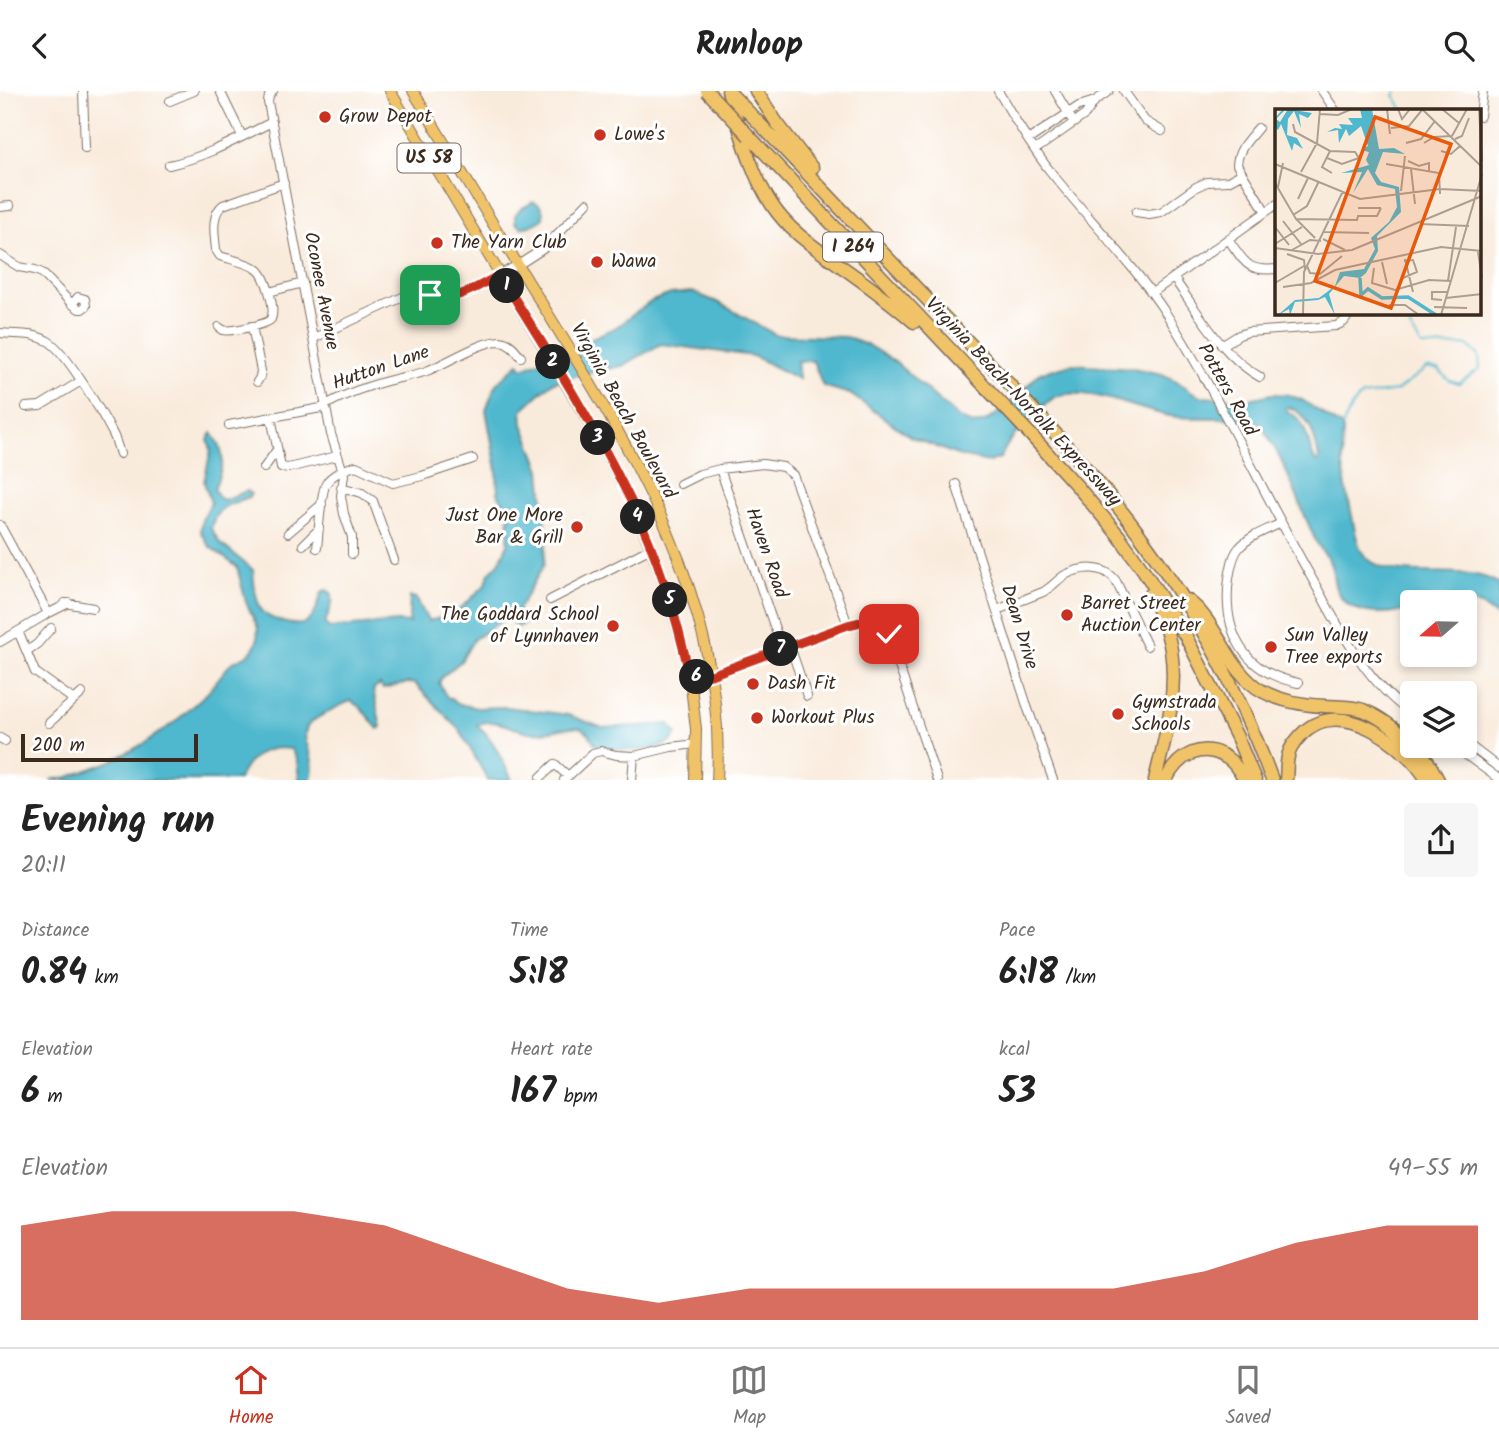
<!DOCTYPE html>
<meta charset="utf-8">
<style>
body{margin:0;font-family:Kalam,sans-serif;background:#f6f6f6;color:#222;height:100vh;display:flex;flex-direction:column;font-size:26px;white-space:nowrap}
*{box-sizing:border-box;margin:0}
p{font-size:23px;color:#767676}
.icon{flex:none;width:38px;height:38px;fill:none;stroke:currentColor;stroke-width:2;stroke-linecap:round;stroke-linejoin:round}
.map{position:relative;height:689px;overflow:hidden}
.details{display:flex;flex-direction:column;background:#fff;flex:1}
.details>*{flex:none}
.needle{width:46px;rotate:250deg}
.fabs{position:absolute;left:1400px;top:499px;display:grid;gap:14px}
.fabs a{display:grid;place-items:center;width:77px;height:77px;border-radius:7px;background:#fff;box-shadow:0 4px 10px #0003;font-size:35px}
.scale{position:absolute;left:21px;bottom:18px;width:177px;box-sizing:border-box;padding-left:7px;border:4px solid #3b2a1e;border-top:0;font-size:19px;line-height:24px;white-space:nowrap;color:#3b2a1e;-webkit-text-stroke:5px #fff;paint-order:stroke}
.pin{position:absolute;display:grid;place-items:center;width:60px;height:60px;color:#fff;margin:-30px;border-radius:14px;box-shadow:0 4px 10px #0006}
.km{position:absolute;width:35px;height:35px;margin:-18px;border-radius:50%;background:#222;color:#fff;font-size:19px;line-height:35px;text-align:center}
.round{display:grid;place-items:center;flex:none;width:74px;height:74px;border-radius:7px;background:#f6f6f6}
.summary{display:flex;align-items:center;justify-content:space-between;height:119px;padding:0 21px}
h1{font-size:38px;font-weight:700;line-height:52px}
.metrics{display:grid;grid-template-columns:repeat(3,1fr);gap:10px;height:119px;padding:7px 21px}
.metrics div{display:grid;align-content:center}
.metrics b{font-size:35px;font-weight:700}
.metrics small{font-size:19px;font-weight:400}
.metrics p{font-size:19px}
.chart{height:196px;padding:14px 21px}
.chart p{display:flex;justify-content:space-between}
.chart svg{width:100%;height:126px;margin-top:7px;fill:#c8321e;opacity:.7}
header{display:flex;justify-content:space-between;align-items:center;height:91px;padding:0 21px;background:#fff;font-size:32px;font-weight:700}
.tab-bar{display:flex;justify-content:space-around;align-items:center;height:98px;border-top:2px solid #e0e0e0;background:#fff;font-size:19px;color:#767676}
.tab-bar a{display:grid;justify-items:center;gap:4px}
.tab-bar .on{color:#c8321e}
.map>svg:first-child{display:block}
</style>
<header><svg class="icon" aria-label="back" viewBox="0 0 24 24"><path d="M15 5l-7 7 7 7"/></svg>Runloop<svg class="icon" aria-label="search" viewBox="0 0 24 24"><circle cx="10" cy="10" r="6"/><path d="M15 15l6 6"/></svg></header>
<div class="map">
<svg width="1499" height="689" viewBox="0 0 1499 689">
<rect width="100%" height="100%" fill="#fff"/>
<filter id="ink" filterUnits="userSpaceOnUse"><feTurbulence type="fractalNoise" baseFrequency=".0143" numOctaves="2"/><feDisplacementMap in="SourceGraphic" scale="14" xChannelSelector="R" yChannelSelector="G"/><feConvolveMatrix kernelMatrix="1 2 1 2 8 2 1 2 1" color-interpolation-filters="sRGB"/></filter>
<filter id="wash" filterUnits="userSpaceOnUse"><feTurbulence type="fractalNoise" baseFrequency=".00686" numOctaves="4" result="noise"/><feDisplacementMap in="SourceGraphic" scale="28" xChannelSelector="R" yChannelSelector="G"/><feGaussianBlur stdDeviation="1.57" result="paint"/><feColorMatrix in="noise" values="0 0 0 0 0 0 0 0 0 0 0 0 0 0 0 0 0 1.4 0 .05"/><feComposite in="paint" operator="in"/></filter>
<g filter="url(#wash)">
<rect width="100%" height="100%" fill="#f9ebdc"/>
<path fill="#50b8ce" stroke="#467176" stroke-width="2" fill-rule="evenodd" d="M533 111C541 113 544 120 543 127 538 132 528 137 520 136L515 131V124L522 117Z
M692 201 717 211 776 244 846 246 869 255 895 271 959 327 973 334 985 331 1004 318 1040 282 1071 273 1133 277 1162 283 1179 291 1192 301 1203 306 1245 309 1272 303 1289 304 1302 309 1342 336 1343 340C1340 371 1345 394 1352 425 1354 436 1356 450 1362 461 1385 497 1464 468 1499 493V527L1481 514 1465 511H1412V519C1386 523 1350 528 1336 498 1333 490 1334 480 1330 472 1327 466 1322 460 1318 454 1313 445 1309 434 1305 425 1294 398 1284 372 1269 347 1266 343 1264 337 1261 334 1252 324 1193 328 1177 326 1141 322 1091 294 1057 305 1048 308 1014 344 1008 353 1005 357 1003 362 1000 367L989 371 960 365 911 346 850 303 823 295 813 270H797L799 288 753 265 661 253 622 275 584 282 551 292 522 319 523 333 541 379 547 446 544 474 518 519 525 532 518 536 509 529H503L474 548 461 570 442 586 439 592 446 605 459 613 477 617 506 616 568 624 603 637 670 633 677 643C676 645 671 651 669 652 651 663 617 659 597 656 592 649 588 639 579 637 563 635 545 644 529 641 512 639 493 625 477 634 494 647 503 671 512 689H488L459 638 415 593 408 592 383 598 380 594 373 599 381 636 378 638 360 616 350 610C340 615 312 627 307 636 299 651 320 669 310 689H299L297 670 291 658C263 654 250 665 238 689H51L69 686 112 670 145 652 175 631 207 602 231 572 248 564 252 560 257 550 258 537 246 511 237 476 209 455 200 440 202 429 211 412 204 391 211 359 208 349 212 342C228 363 223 376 214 398L219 406 223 409 247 400 251 403 249 406C229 414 216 414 211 438L220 452 253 479C254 492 255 506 261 518 265 525 272 527 280 530 311 540 313 528 322 501L327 499 332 503V513L325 532 329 537 398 531 410 532 409 526 410 506 416 507 428 530 453 524 473 506 486 493 489 482 499 472 508 453 509 421 498 403 497 379 486 319 496 293 519 272 523 277 615 237 652 210 671 203ZM1289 316C1311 325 1314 345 1319 366L1318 371H1316C1308 358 1308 336 1296 326 1293 323 1289 322 1286 319V317Z"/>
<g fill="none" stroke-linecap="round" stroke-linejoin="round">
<path stroke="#50b8ce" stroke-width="2" d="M1397 0 1394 4 1403 19
M1342 336 1352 315 1362 305 1397 300 1427 277 1438 279 1450 290 1459 293 1480 278 1479 265 1468 254 1435 256 1422 255 1410 237 1409 222"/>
</g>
</g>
<g filter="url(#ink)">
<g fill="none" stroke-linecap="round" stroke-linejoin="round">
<defs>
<path id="minor" d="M83 0 85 57
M220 0 242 45
M273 0 269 5 268 11 331 343 344 384 341 405 344 423 352 446V463
M998 0C1014 27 1030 55 1050 80 1088 128 1133 172 1167 224 1220 307 1261 398 1310 484 1338 534 1364 590 1412 623
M1055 0 1074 32
M1124 0 1145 30 1162 40
M1322 0 1335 19
M170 10 194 0
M1480 25 1483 0
M1258 37C1248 49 1238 58 1237 74L1266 121
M1028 49 1079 15 1095 10 1109 0
M1035 59 1085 24 1095 10
M169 74C206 66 239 47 272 31
M0 116 10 115
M1136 121 1149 123 1161 121 1196 96 1207 91 1228 90 1241 83
M1228 148C1245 171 1246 181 1277 178
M0 164 19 176 35 179 42 182 72 213
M1174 188C1199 222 1222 265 1260 286
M269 201 303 192
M1152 202 1277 113
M78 206 85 208 86 215 82 218H79L72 213Z
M252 235 261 280 260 286 257 291
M219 236C220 237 222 238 223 239 230 241 267 234 271 228 276 218 266 184 257 178 246 171 232 169 220 165L216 159C215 145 210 124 223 114L284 92
M0 242C17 244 32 241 48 250 66 260 102 322 113 343 116 349 118 357 120 363
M314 247 405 205 421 203 440 206H454L477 196 518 174 543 158 587 112
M1223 254 1239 244 1248 241 1336 235 1344 231 1350 222
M26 316 40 315 81 290
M271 326 281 376 288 377 337 365
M229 334 321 317C341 304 365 296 387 290 401 286 415 285 429 279 447 272 481 250 500 250 510 251 515 258 521 266
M264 377 276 360
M720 378 782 558
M680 393 700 383 720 378 763 373 783 376 793 384 848 534C862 531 876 523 886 536L937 689
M956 393 1028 618 1053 689
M341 396 362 402 373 410 394 469
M1281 432C1267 439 1249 445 1239 457 1232 465 1231 477 1229 487 1222 541 1243 581 1298 592
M0 434 48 522
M288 442 322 413
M303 454 319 438
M317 457C319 443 320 400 327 391 333 383 346 377 356 375L393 392 422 385 473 368
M550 509 651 457
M65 512 93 517
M997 519 1043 501C1052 496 1057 489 1065 484 1082 475 1105 474 1116 490L1147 555
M18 540 35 581 74 609
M0 551 47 523 69 512
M790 555 807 605
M27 560 37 553 51 537
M690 587 711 584 848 534
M49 632 82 602
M0 647 5 650
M1465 651 1499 677
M1452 654 1499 688
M541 686 555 673 568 685
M564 689 593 662 601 660 616 664 634 665 671 656 696 653
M632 689 634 665"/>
<path id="major" d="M390 0 597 345 633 413 661 483 683 555 690 587 696 638 695 689
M413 0C454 68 495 137 537 205 627 351 728 509 717 689"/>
<path id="highway" d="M728 0C801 75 872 151 944 226 1012 296 1081 365 1139 443 1194 517 1240 602 1272 689
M756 0 777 32 812 77
M729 3C741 41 750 81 772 114 790 142 819 159 845 178 869 195 892 212 914 231
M749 45 1029 342 1077 395 1119 445 1144 480 1186 546 1237 646 1255 689
M1151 503C1159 521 1168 539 1171 559 1178 603 1165 647 1155 689
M1187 509C1218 530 1227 580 1262 600 1282 611 1304 614 1325 615 1338 616 1351 615 1363 619 1381 626 1398 640 1412 653
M1414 654 1428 671 1438 689
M1166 689C1177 665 1202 650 1227 667 1235 672 1240 681 1245 689
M1286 689C1287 680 1286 670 1289 662 1291 655 1296 650 1301 644 1338 603 1406 653 1427 689"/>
</defs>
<use href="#minor" stroke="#7e6e60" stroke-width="10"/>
<use href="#major" stroke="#7e6e60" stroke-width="12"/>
<use href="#highway" stroke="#7e6e60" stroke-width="15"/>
<use href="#minor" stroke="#fff" stroke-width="8"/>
<use href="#major" stroke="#f1c369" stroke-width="10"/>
<use href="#highway" stroke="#f1c369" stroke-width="12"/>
<defs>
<path id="highway-bridge" d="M707 0 749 45"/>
</defs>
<use href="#highway-bridge" stroke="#7e6e60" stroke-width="15" stroke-linecap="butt"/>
<use href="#highway-bridge" stroke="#f1c369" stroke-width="12"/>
</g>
</g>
<g fill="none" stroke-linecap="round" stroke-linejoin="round" filter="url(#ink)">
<defs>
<path id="route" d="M430 204C459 211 475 196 500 184 543 253 588 323 624 396 655 456 676 521 690 587L711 584 848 534 873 528 881 530 886 536 889 543"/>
</defs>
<use href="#route" stroke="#fff" stroke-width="14"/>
<use href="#route" stroke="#c8321e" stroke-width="9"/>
</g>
<g fill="#c8321e" stroke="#fff" stroke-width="2.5">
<circle cx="325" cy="26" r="7"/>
<circle cx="600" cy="44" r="7"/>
<circle cx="437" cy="152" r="7"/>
<circle cx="597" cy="171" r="7"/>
<circle cx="577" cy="436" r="7"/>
<circle cx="1067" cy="524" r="7"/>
<circle cx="613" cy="535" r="7"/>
<circle cx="1271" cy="556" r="7"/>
<circle cx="753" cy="593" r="7"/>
<circle cx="1118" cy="623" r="7"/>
<circle cx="757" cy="627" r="7"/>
</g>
<g text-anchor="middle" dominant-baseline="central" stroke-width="6" stroke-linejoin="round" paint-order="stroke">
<g fill="#fff" stroke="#766a62" stroke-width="2">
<rect x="397.5" y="52.5" width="63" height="29" rx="5"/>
<rect x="823" y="141.5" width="60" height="29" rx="5"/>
</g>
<g font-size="18" font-weight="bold" fill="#3b2a1e">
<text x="429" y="67">US 58</text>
<text x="853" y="156">I 264</text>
</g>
<g font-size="19" fill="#3b2a1e" stroke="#fff" text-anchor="start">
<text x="339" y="26">Grow Depot</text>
<text x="614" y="44">Lowe's</text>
<text x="451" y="152">The Yarn Club</text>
<text x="611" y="171">Wawa</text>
<text x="563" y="425" text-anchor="end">Just One More<tspan x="563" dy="22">Bar &amp; Grill</tspan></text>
<text x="1081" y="513">Barret Street<tspan x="1081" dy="22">Auction Center</tspan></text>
<text x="599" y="524" text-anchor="end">The Goddard School<tspan x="599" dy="22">of Lynnhaven</tspan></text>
<text x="1285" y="545">Sun Valley<tspan x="1285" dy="22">Tree exports</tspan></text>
<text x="767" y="593">Dash Fit</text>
<text x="1132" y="612">Gymstrada<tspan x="1132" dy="22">Schools</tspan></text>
<text x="771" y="627">Workout Plus</text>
</g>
<g font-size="19" fill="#3b2a1e" stroke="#fff">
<text transform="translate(321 200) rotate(79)">Oconee Avenue</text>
<text transform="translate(381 277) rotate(-19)">Hutton Lane</text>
<text transform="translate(1227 299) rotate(61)">Potters Road</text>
<text transform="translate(1023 311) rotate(47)">Virginia Beach-Norfolk Expressway</text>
<text transform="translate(623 320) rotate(61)">Virginia Beach Boulevard</text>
<text transform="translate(766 462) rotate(71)">Haven Road</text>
<text transform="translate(1019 536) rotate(73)">Dean Drive</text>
</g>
</g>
<g transform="translate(1275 18)">
<rect width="206" height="206" fill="#f9ebdc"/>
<path d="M8 0 9 2 1 10 5 13 13 0 37 4 33 9 24 5 26 19 19 2 13 10 12 26 22 29 28 40 19 34 17 42 6 15 3 21 0 18V9ZM85 0H97L104 40 119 39 130 45 108 43 100 64 106 73 124 78 126 103 102 127 103 142 91 164 85 169 69 167 54 185 60 206 50 188 43 191 20 193 15 206 14 200 3 206 20 191 44 189 60 177 65 163 89 160 100 140 96 129 114 113 122 98 120 80 102 76 93 60 78 84 87 63 66 64 94 56 91 51 94 43 86 41 93 37 86 17 74 27 71 20 64 34 63 21 52 23 60 19 67 20 64 15 78 16 73 9H87Z" fill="#50b8ce"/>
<path fill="none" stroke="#50b8ce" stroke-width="3.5" d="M85 169 86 186 93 180 107 189 133 188 161 206"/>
<path fill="none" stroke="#ad9e90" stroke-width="2" d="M112 0 115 25M123 0 127 10 135 0M147 0 207 58M167 0 184 14M204 0 207 52M45 5 63 6 77 0M18 15 20 23 55 42 80 43 84 49 67 55 52 49M116 19 134 17 147 1M177 27 192 0M180 30 187 27 194 9M131 34 146 30 160 12M149 34 159 28 177 27M55 42 47 58 57 64M166 42 176 45 185 37M133 52 144 57 154 54V63M0 55 85 90 165 80 207 82M111 55 164 64 165 85M136 60 140 95M26 63 42 34 45 0M0 74 21 110 40 129M3 78 8 54M126 82 130 47M23 90 33 69M83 99H106M18 106 32 97 44 72M21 110 82 111 83 107H102L106 99M8 112 26 135M145 115 194 117M0 118 14 136M49 123 94 124M48 130 70 141M0 135 27 118M0 139 43 145 77 141 207 87M17 141 35 131 46 132M203 143 207 169M12 145 29 151 30 161M130 150 138 183M107 153 112 175M32 157 35 164 45 165 67 147M99 159 97 174 120 181 154 171 176 172M128 169 142 163 138 151 129 152M173 172 181 118M0 174 29 157M8 178 36 174 60 161 166 138 207 142M171 189 207 185M167 191 157 190V183H173M114 196H130L144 206M159 198 192 199M28 206 29 163 68 82M166 206 207 65"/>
<path fill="#e8590c" fill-opacity="0.15" stroke="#e8590c" stroke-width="3.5" d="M100 8 176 35 116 199 40 172Z"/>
<rect width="206" height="206" fill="none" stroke="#3b2a1e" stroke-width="3.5"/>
</g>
</svg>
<div class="fabs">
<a><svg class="needle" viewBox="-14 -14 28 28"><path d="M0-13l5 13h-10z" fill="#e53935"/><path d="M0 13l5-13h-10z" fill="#767676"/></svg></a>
<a><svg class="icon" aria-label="layers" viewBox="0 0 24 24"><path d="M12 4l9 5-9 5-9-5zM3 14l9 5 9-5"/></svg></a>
</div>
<div class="scale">200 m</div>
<div class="pin" style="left:430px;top:204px;background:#1e9e55"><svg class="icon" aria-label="arrive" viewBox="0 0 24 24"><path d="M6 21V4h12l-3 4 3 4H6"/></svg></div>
<div class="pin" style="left:889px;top:543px;background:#d93025"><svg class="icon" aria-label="check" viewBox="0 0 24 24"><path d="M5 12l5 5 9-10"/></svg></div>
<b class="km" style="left:507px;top:195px">1</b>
<b class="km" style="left:553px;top:271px">2</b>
<b class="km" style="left:598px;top:347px">3</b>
<b class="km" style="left:638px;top:426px">4</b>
<b class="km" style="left:670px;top:509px">5</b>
<b class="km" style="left:697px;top:586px">6</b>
<b class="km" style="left:781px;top:558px">7</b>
</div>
<section class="details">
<div class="summary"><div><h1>Evening run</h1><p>20:11</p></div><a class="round"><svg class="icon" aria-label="share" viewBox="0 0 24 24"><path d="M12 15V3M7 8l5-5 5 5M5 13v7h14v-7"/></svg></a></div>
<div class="metrics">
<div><p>Distance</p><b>0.84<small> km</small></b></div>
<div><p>Time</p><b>5:18</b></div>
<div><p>Pace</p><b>6:18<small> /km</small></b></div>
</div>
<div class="metrics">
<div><p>Elevation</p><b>6<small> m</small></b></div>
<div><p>Heart rate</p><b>167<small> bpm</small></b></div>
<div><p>kcal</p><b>53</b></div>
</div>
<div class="chart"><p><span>Elevation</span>49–55 m</p>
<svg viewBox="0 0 160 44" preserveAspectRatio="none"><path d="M0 44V11L10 6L20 6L30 6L40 11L50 22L60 33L70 38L80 33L90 33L100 33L110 33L120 33L130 27L140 17L150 11L160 11V44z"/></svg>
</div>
</section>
<nav class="tab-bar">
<a class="on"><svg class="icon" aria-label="home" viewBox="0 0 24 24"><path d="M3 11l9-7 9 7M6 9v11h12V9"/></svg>Home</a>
<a><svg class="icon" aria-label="map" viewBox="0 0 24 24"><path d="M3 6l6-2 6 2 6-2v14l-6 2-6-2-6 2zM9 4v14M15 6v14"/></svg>Map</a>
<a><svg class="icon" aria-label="saved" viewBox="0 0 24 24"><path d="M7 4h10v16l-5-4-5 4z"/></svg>Saved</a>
</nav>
